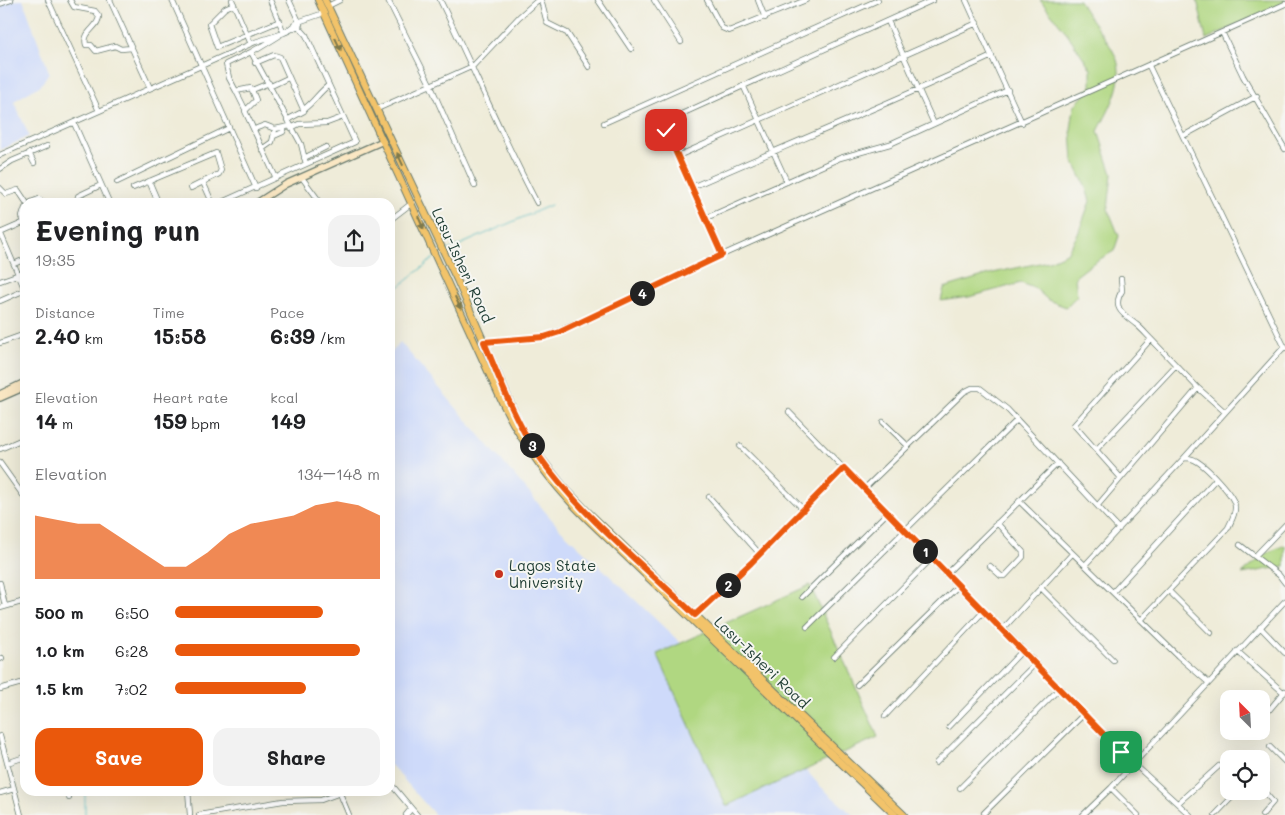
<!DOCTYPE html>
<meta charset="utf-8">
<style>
body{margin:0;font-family:Mali,sans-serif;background:#f2f2f2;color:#202124;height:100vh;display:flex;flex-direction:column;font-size:19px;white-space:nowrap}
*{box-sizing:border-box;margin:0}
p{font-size:16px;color:#757577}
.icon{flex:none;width:28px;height:28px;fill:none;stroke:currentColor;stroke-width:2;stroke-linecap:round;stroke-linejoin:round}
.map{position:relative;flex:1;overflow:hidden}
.details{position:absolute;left:20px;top:198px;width:375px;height:598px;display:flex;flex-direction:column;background:#fff;border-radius:15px;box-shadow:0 5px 20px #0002}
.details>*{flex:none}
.needle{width:32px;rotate:336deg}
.buttons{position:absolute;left:1220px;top:690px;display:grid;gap:10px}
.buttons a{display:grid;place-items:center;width:50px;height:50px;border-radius:10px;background:#fff;box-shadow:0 5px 20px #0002;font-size:25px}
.pin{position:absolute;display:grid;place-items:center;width:42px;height:42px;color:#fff;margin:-21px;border-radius:10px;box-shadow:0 2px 8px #0006}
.km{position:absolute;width:25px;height:25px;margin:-12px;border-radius:50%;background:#222;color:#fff;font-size:14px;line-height:25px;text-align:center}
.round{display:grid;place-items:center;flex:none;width:52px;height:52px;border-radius:15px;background:#f2f2f2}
.overview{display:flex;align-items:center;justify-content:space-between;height:85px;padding:0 15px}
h1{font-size:28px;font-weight:800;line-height:38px}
.stats{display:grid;grid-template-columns:repeat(3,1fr);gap:8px;height:85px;padding:5px 15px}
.stats div{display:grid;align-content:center}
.stats b{font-size:21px;font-weight:800}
.stats small{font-size:14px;font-weight:400}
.stats p{font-size:14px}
.chart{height:140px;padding:10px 15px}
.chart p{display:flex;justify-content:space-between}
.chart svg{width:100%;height:90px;margin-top:5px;fill:#ea580c;opacity:.7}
.action{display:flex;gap:10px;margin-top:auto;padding:10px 15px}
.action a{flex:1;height:58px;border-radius:15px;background:#ea580c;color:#fff;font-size:20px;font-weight:800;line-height:58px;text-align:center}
.action a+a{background:#f2f2f2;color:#202124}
ul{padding:0 15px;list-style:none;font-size:16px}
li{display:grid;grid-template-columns:80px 60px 1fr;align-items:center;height:38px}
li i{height:12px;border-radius:6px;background:#ea580c}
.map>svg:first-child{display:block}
</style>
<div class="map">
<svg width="1285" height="815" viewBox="0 0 1285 815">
<rect width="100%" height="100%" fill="#f6f6f2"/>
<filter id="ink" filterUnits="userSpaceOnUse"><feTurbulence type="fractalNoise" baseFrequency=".02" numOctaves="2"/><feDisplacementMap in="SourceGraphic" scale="10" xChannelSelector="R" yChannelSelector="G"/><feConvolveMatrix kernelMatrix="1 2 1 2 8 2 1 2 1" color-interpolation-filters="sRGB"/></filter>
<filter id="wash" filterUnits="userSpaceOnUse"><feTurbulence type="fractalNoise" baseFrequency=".0096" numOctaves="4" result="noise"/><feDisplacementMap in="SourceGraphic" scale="20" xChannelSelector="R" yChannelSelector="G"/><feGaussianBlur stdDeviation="1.12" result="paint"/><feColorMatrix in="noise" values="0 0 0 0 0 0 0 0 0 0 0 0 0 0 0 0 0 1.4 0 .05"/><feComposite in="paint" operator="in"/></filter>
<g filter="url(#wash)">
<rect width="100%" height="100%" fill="#efecd9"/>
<path fill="#cedafa" d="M23 0 49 72 41 85 14 101 29 136 0 150V1Z
M400 342 560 529 759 717 820 786 853 815H435L390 764V355Z"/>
<path fill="#b0d781" stroke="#688a5a" d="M1040 0H1079C1089 20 1107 37 1115 55 1127 80 1110 108 1098 131L1112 174 1108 209 1119 236 1114 251 1093 263 1075 277 1077 296 1066 307 1048 300 1036 289 1021 283 969 297 941 301 944 288 993 273 1049 261 1067 253 1078 234 1090 201 1085 185 1073 161 1071 130 1074 107 1091 86V69L1066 32Z
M1197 0H1285V3L1206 39Z
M1285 545V566L1242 574 1265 554Z
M810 585 878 737 726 806 657 654Z"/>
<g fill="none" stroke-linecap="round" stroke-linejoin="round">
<path stroke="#47b6be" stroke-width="1" d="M446 251 551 205
M390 294 434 258
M85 790V815"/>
</g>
</g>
<g filter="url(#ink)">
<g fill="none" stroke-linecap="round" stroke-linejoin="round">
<defs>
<path id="street" d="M48 0 99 111
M70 0 74 7 95 11 99 16C99 28 82 31 86 45H91L96 51 115 46 121 49 132 48
M110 0 150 88
M172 0 256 188
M232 0 251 44
M270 0 284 33
M289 0 300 24
M388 0 430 84 475 186
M440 0C473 67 502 137 537 203
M541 0 547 23 567 33 589 67
M598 0 631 49
M654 0 681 42
M707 0 722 28 729 31 806 0
M758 0 765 18
M966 0 1022 123
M0 4 11 0
M234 4 225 8 209 24 217 47 280 21
M328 6 340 0
M888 21 934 124
M1222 32 1243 76 1285 149
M258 48 251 52 301 144 306 164
M258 49 279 36
M251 52 226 64 229 78 236 91 251 88 252 90
M255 63 274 55 280 57 304 111 287 120
M1149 66 1285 348
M269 83 252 90 256 100 245 111 276 178
M743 85 787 182
M271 86 288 78
M236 91 245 109
M304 109C314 102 319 92 329 85
M377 109 473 66 519 17 538 0
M74 123 109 202
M604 123 878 0
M257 128 265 125 275 129
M291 128 299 124 327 123 343 117
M274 136 283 132 285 127
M1183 136 1257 96
M262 149 272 142 275 129 290 126
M29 153 34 163
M0 155 255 42 284 33 298 22 324 13
M678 156 977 23
M304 158 326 147
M0 169 12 161 47 146
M303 179 320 202
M149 181 158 202
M117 182 229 128
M692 187C792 143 893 102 992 56
M0 188 6 194 18 190 26 202
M133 188 216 153 221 170 219 174 203 182
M191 188 203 182 212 202
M31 202 39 199 44 202
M77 202 78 196 101 185
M222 202 355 142 306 35 298 26 286 32
M706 218 840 158 890 144 1008 90
M390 220 412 203
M24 222 22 217 25 208
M0 232 25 290
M0 233 25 222
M722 255 666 129V121L933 0
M14 264 25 259
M1121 279 1122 291C1111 308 1124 315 1137 325 1142 329 1146 334 1151 339
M0 281 25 272
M0 301 25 290
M484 342 544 337 582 322 722 255 1285 4
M0 343 25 334
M1198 388 1225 412
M789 412 983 612 1003 629 1121 752 1190 815
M883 422 908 446
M740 446 803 509
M0 449 25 438
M1096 450 1176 365
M1184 458 1285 346
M0 463 25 498
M864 489 964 392 972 388H980L1007 409 1119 529
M709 497 759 553
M1019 501 1178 656 1209 683 1111 788 1083 815
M1098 505 1198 388 1151 339 1074 425 1121 478
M1240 545 1279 575 1285 583
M1255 556 1285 525
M1085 565 1184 458C1187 458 1190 458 1192 459 1203 462 1234 495 1235 506 1236 514 1231 521 1228 528L1141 620
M990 566 1001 576H1005L1023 557V552L997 523
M947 573 1058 463
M0 583 5 606
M1041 588 1113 660
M1169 591 1211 633
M1113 592 1216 479
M802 597 887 513
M0 608 25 601
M695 615 751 563 844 468
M807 627 1017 420
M1260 627 1285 653
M1003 629 1072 554
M1237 651 1284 693
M834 657 932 558
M0 659 2 658
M1209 683 1285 601
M857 685 958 586
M0 689 25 682
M1265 715 1285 691
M885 716 983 612
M949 727 1023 650
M0 736 21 815
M1270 747 1285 762
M1230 755 1233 759
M7 763 25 757
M936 763 1035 664
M390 783 417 815
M960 788 1059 689
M1111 788 1138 815
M1261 788 1273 802 1262 815
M67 790 69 798
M188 790 190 815
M339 791 349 815
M0 793 14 789
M1178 803 1219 766
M984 813 1083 715
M199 815 283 801 321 800 340 793
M406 815 411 809
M1215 815 1238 791"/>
<path id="secondary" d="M258 202 286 184 383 141
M0 394 25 382
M0 398 25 387"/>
<path id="primary" d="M318 0 503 404C524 447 550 482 584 516L895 815
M325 0 457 280 520 425 537 453 564 487 588 512 904 815"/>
</defs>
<use href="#street" stroke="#687a6e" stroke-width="6"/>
<use href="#secondary" stroke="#687a6e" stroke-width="8"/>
<use href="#primary" stroke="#687a6e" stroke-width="8"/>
<use href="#street" stroke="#fff" stroke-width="4.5"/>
<use href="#secondary" stroke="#fae7c3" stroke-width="5.5"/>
<use href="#primary" stroke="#f2c36a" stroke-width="6"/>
</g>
<defs><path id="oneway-solid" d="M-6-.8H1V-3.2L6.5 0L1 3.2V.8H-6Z" transform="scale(1.25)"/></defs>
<g fill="#7e794c">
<use href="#oneway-solid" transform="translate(338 44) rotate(65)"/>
<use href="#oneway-solid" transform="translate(400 159) rotate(-115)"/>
<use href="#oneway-solid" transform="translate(421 223) rotate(66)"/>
<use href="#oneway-solid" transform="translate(458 303) rotate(65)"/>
</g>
</g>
<g fill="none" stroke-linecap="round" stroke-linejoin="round" filter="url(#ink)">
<defs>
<path id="route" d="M666 130 722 255 560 332 544 337 484 342C500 379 514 419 536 452 578 513 642 564 695 615L751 563 844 468 1121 752"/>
</defs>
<use href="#route" stroke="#fff" stroke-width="10"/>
<use href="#route" stroke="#ea580c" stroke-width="6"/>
</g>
<circle fill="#c8321e" stroke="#f6f6f2" stroke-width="2" cx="499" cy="574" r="5"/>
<g text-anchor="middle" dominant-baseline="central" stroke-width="4" stroke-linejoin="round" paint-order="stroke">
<g font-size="15" fill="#1f3d34" stroke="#f6f6f2">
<text transform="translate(463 265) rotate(65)">Lasu-Isheri Road</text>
<text transform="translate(762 662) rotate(44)">Lasu-Isheri Road</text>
</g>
<g font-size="15" fill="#1f3d34" stroke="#f6f6f2" text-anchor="start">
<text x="509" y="565">Lagos State<tspan x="509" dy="17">University</tspan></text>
</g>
</g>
</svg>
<div class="buttons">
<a><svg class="needle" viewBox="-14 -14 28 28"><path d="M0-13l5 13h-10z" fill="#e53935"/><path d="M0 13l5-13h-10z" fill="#757577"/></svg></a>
<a><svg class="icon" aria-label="locate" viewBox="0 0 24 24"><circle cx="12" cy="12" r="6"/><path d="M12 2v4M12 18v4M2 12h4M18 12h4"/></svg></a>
</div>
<div class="pin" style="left:1121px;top:752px;background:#1e9e55"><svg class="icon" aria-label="arrive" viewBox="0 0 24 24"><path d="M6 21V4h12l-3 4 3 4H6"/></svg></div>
<div class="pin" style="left:666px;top:130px;background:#d93025"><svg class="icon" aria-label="check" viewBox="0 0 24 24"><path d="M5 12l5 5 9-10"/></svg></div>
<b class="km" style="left:925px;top:551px">1</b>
<b class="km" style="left:728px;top:585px">2</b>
<b class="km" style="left:532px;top:445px">3</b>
<b class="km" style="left:642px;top:293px">4</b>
<section class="details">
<div class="overview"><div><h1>Evening run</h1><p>19:35</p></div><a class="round"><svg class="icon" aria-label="share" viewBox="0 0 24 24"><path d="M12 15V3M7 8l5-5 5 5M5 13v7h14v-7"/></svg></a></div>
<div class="stats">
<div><p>Distance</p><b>2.40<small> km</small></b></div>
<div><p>Time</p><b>15:58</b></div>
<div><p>Pace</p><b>6:39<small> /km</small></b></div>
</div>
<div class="stats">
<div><p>Elevation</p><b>14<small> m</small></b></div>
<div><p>Heart rate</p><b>159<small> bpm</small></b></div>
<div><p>kcal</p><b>149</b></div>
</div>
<div class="chart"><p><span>Elevation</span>134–148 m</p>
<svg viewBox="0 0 160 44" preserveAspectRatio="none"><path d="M0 44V13L10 15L20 17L30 17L40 24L50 31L60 38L70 38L80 31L90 22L100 17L110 15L120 13L130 8L140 6L150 8L160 13V44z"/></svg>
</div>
<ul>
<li><b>500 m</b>6:50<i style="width:72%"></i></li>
<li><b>1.0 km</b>6:28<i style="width:90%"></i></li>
<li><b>1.5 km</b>7:02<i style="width:64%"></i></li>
</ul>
<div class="action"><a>Save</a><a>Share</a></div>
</section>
</div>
